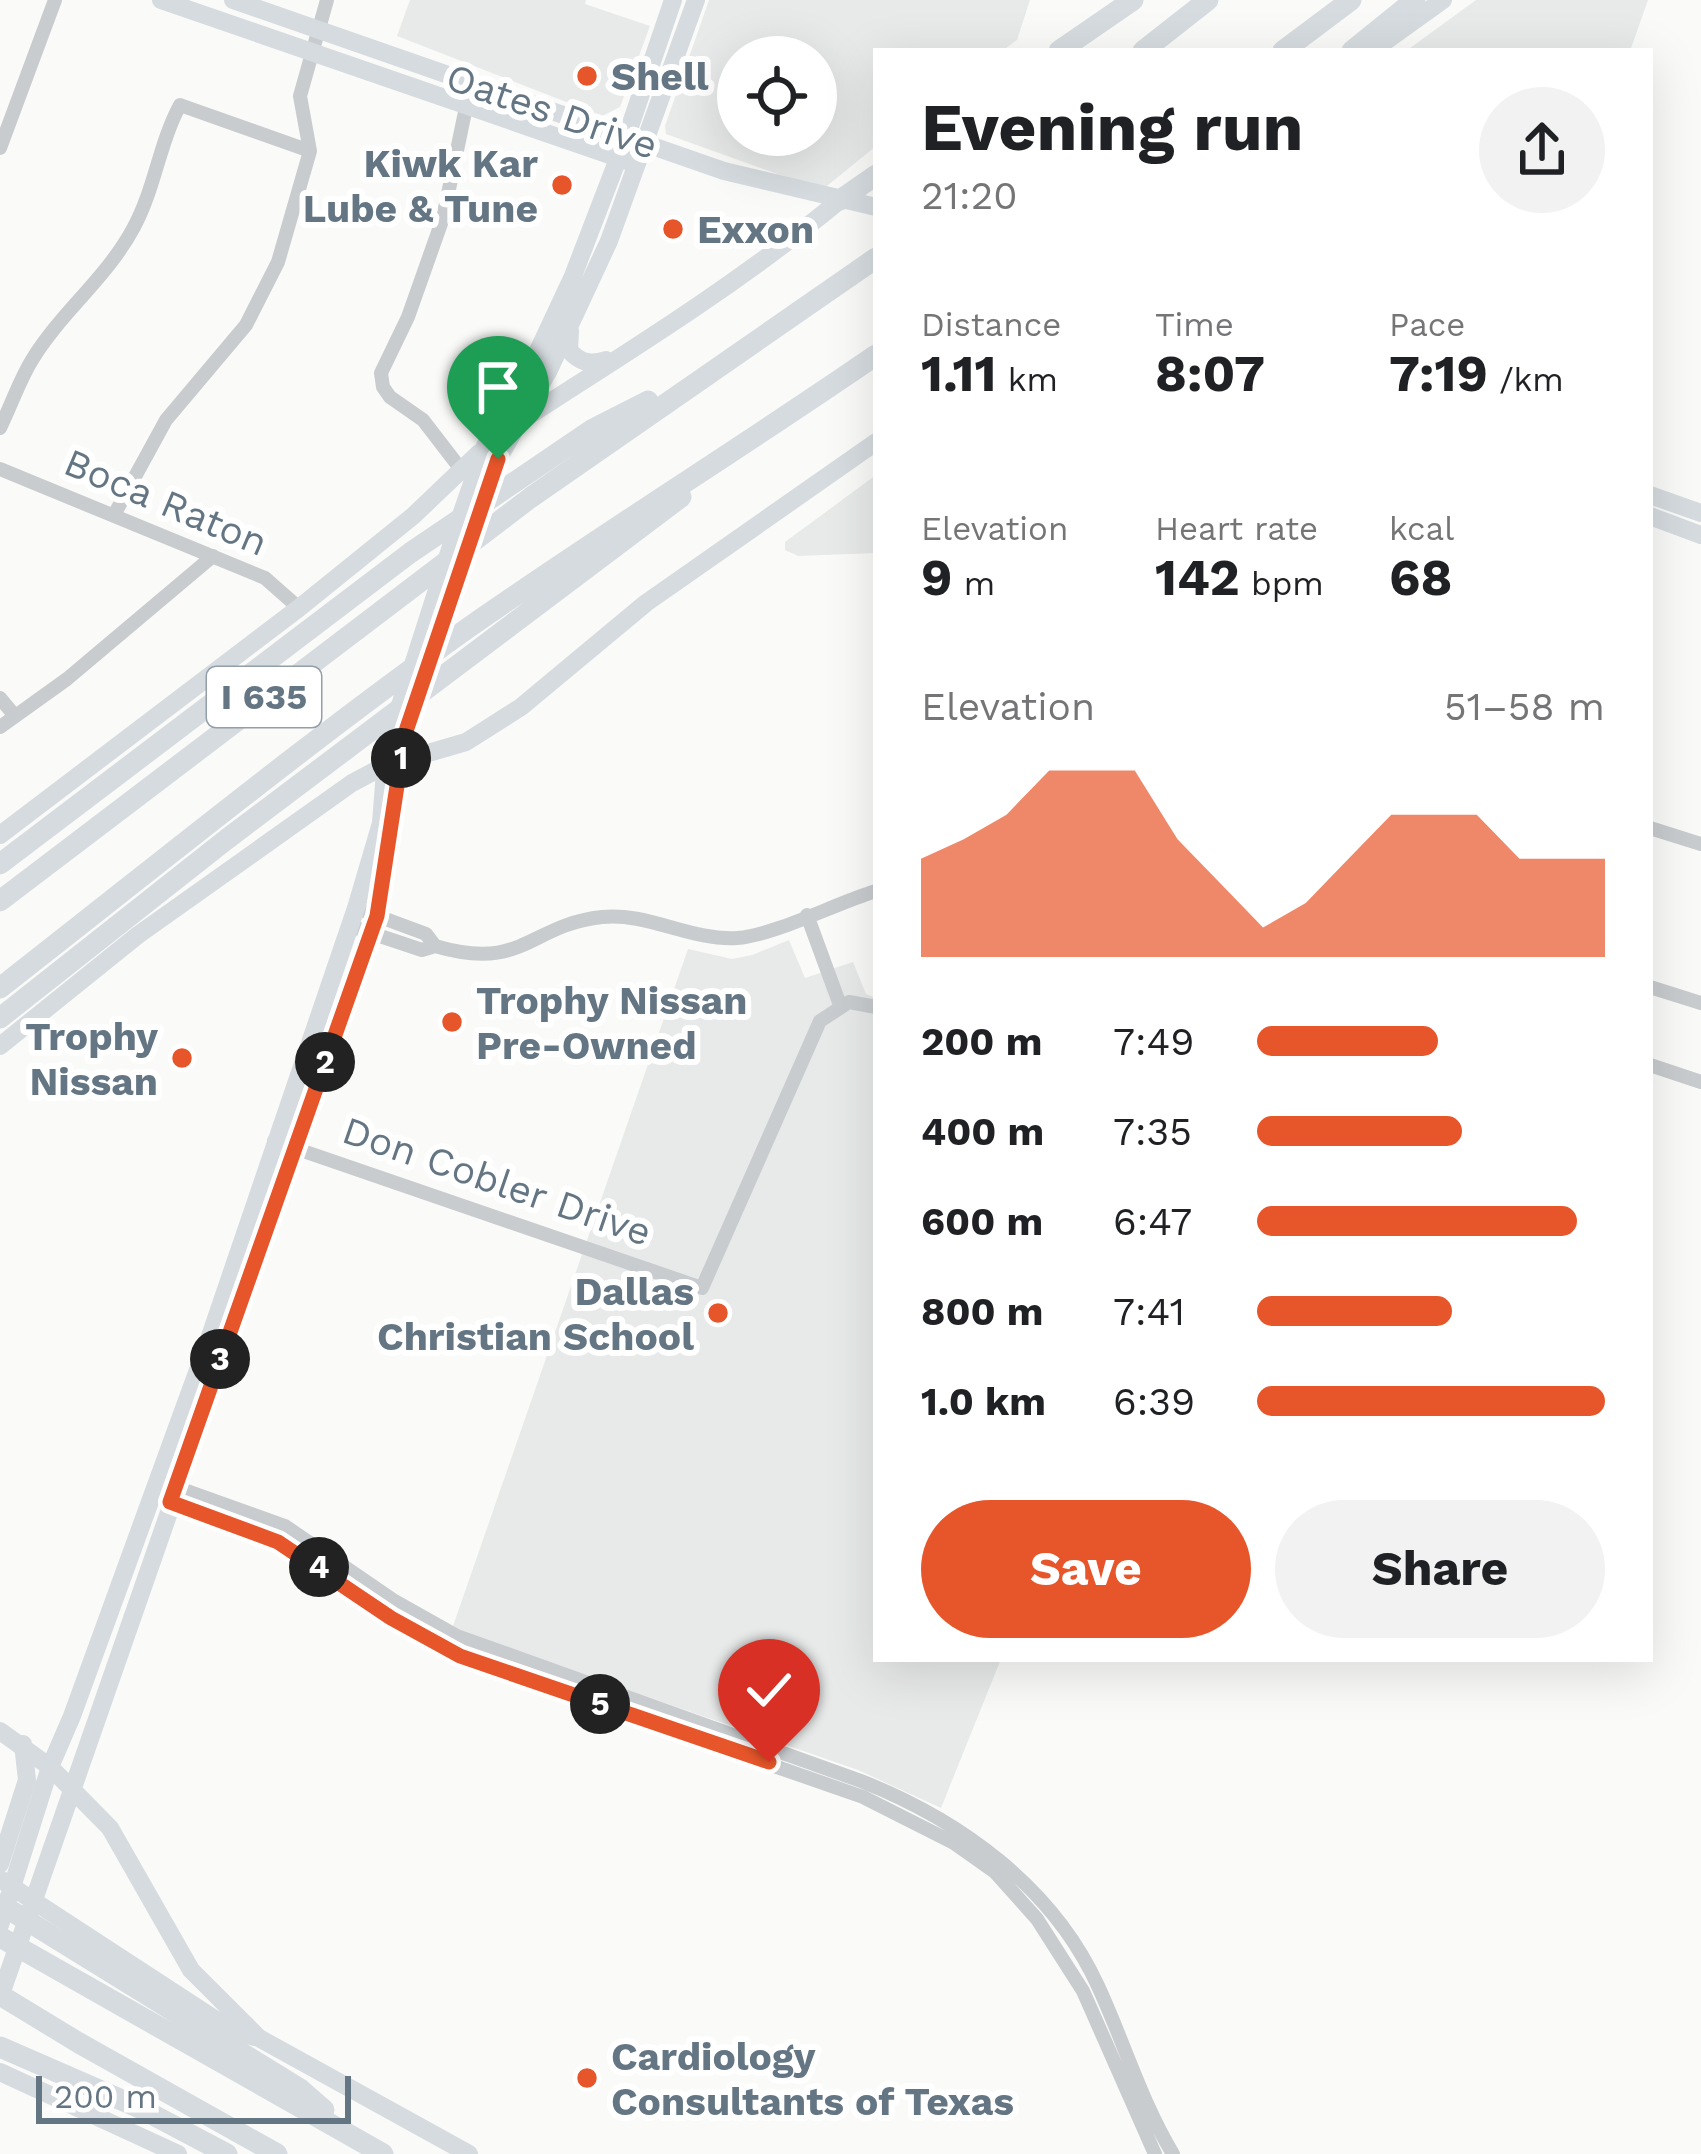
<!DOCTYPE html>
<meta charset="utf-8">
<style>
body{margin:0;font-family:"Work Sans",sans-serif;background:#f2f2f2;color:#202124;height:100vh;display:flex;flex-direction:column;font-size:45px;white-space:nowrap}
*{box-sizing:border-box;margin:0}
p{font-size:39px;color:#757577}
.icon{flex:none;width:66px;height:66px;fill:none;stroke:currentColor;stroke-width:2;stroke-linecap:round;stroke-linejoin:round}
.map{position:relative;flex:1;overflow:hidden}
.panel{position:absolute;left:873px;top:48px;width:780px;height:1614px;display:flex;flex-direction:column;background:#fff;border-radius:0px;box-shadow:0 12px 48px #0002}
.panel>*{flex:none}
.controls{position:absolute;left:717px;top:36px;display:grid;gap:24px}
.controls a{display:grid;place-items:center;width:120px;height:120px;border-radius:50%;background:#fff;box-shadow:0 12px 48px #0002;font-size:60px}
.scale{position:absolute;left:36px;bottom:30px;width:315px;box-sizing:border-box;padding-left:12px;border:6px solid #647583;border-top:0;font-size:33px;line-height:42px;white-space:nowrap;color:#647583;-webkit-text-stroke:9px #fff;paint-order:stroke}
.pin{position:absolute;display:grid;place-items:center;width:102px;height:102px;color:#fff;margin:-123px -51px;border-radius:50% 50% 50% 0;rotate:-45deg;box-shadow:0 0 12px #0007}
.pin .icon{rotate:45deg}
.km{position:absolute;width:60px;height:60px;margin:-30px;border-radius:50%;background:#222;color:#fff;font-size:33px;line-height:60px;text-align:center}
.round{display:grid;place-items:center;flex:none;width:126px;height:126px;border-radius:63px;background:#f2f2f2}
.overview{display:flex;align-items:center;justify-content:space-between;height:204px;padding:0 48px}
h1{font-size:66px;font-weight:700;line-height:90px}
.figures{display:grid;grid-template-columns:repeat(3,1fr);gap:18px;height:204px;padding:12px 48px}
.figures div{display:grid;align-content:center}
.figures b{font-size:51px;font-weight:700}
.figures small{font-size:33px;font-weight:400}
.figures p{font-size:33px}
.chart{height:336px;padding:24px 48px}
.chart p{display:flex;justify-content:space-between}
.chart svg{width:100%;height:216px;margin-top:12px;fill:#e7562a;opacity:.7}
.cta{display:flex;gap:24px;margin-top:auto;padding:24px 48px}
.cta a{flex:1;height:138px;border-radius:72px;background:#e7562a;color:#fff;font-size:48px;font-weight:700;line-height:138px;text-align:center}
.cta a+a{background:#f2f2f2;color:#202124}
ul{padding:0 48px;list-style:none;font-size:39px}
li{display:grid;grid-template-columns:192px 144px 1fr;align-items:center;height:90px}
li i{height:30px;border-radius:15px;background:#e7562a}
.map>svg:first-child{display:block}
</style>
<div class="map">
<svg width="1701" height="2154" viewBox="0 0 1701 2154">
<rect width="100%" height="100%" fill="#fafaf8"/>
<path fill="#e8e9e9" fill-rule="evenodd" d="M410 0H586L585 4 650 26 620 107 602 116 397 36Z
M709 0H1030L1017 40 1002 51H876V146L822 190 666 134 665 126ZM738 57H816V135H738Z
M1476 0H1648L1630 51H1406Z
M876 475V553L798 556 785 550V542Z
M789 940 805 978 853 962 866 994 876 998V1659H1001L941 1808 858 1770 452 1629 688 949 732 959 752 955Z"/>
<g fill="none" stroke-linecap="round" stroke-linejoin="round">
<path stroke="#c8cccf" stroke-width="14" d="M0 148 55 0
M0 428C11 406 19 381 32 360 61 312 107 278 134 227 155 188 159 144 180 105L310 151
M0 469 265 578 299 608
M463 472 423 420 390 397 383 387 381 373 408 317 443 218 471 83
M114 515 166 420 246 325 278 262 310 151 300 96 327 0
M0 698 15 716
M0 727 67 679 213 556
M1650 828 1701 844
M356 908 426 934 435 946C524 972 529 925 602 917 647 912 691 941 737 938 776 935 836 903 876 891
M807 915 840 1005
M350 926 422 950 435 946
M1650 987 1701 1003
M1650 1065 1701 1082
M274 1141 702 1288 820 1021 849 1002 876 1007
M154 1487H176L285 1526 393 1600 457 1636 861 1781C960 1820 1053 1887 1098 1986 1124 2042 1141 2101 1173 2154
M165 1497 278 1542 391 1618 459 1656 863 1797 954 1843 995 1872 1037 1919 1083 1991 1155 2154"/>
<path stroke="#d6dbdf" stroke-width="18" d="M161 0 627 161
M233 0 724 171 876 207
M1372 51 1443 0
M570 331 569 350C580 363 590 365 606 360
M525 418C633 349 741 282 840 200
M1650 495 1701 513
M1650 516 1701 535
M0 835 299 608 413 516 479 453
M0 1046 138 935 352 783 384 766 466 742 521 707 646 603 876 442
M0 1731 50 1767 110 1828 191 1970 259 2038 469 2154
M0 1864 27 1780 23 1744
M0 1879 233 2031 255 2037
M0 1925 50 1767 72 1716 207 1345 356 908 381 823 387 746 460 518 485 446 523 383 573 276 626 138 673 0
M0 1997 377 916 405 734 483 494 498 459 549 370 609 241 696 0
M0 2072 178 2154"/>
<path stroke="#d6dbdf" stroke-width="21" d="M1059 51 1133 0
M1143 51 1208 0
M1283 51 1351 0
M1352 51 1415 0
M840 200 876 175
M0 864 410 553 593 429 648 401
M0 901 530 498 876 258
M0 988C155 867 308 742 468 628 602 534 741 448 876 355
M0 1018 227 839 681 497
M0 1904 300 2089 324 2110
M0 1937 383 2154
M0 1995 79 2043 277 2154
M0 2047 140 2108 227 2154"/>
</g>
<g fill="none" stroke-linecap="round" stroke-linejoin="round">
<defs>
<path id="route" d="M498 459 405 734 377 916 170 1502 278 1542 391 1618 460 1656 769 1762"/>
</defs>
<use href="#route" stroke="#fff" stroke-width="24"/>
<use href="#route" stroke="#e7562a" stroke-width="15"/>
</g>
<g fill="#e7562a" stroke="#fff" stroke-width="4.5">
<circle cx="587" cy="76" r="12"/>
<circle cx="562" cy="185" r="12"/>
<circle cx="673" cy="229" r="12"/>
<circle cx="452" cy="1022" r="12"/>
<circle cx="182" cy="1058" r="12"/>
<circle cx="718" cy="1313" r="12"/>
<circle cx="587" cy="2078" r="12"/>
</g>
<g text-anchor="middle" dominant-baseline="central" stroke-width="12" stroke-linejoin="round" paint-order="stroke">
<rect fill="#fff" stroke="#929ea8" stroke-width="3" x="207" y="667" width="114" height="60" rx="9"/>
<g font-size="36" font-weight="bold" fill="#647583">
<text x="264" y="697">I 635</text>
</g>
<g font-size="39" font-weight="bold" fill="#647583" stroke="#fff" text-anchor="start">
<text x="611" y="76">Shell</text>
<text x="538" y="163" text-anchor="end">Kiwk Kar<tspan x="538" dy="45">Lube &amp; Tune</tspan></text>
<text x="697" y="229">Exxon</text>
<text x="476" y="1000">Trophy Nissan<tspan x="476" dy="45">Pre-Owned</tspan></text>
<text x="158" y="1036" text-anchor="end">Trophy<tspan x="158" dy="45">Nissan</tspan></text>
<text x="694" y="1291" text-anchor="end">Dallas<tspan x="694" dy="45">Christian School</tspan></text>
<text x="611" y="2056">Cardiology<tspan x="611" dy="45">Consultants of Texas</tspan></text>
</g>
<g font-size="39" fill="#647583" stroke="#fff">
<text transform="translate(552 111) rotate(19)">Oates Drive</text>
<text transform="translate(166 502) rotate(23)">Boca Raton</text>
<text transform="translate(497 1181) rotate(19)">Don Cobler Drive</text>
</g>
</g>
</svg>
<div class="controls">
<a><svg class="icon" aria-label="locate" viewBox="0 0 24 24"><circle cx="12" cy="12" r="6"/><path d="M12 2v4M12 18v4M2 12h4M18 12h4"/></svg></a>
</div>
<div class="scale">200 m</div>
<div class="pin" style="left:498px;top:459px;background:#1e9e55"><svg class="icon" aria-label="arrive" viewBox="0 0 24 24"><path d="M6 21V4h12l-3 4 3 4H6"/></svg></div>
<div class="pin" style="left:769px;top:1762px;background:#d93025"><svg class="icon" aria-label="check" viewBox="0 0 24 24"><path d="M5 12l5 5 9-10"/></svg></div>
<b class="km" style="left:401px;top:758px">1</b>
<b class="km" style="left:325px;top:1062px">2</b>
<b class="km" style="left:220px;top:1359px">3</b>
<b class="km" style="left:319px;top:1567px">4</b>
<b class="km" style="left:600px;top:1704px">5</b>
<section class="panel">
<div class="overview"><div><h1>Evening run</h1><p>21:20</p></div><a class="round"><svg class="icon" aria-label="share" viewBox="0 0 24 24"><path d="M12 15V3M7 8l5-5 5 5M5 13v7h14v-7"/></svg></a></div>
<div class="figures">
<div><p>Distance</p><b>1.11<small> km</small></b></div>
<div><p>Time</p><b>8:07</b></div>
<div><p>Pace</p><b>7:19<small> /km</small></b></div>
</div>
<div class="figures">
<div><p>Elevation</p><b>9<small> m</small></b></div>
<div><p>Heart rate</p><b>142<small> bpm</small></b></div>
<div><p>kcal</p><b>68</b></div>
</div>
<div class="chart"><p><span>Elevation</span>51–58 m</p>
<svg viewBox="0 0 160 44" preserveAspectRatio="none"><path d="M0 44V24L10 20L20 15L30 6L40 6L50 6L60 20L70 29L80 38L90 33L100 24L110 15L120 15L130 15L140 24L150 24L160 24V44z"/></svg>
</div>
<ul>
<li><b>200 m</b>7:49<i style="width:52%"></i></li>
<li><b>400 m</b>7:35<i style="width:59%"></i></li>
<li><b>600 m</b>6:47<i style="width:92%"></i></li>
<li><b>800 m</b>7:41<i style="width:56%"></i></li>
<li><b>1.0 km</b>6:39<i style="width:100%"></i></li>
</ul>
<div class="cta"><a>Save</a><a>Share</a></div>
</section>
</div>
